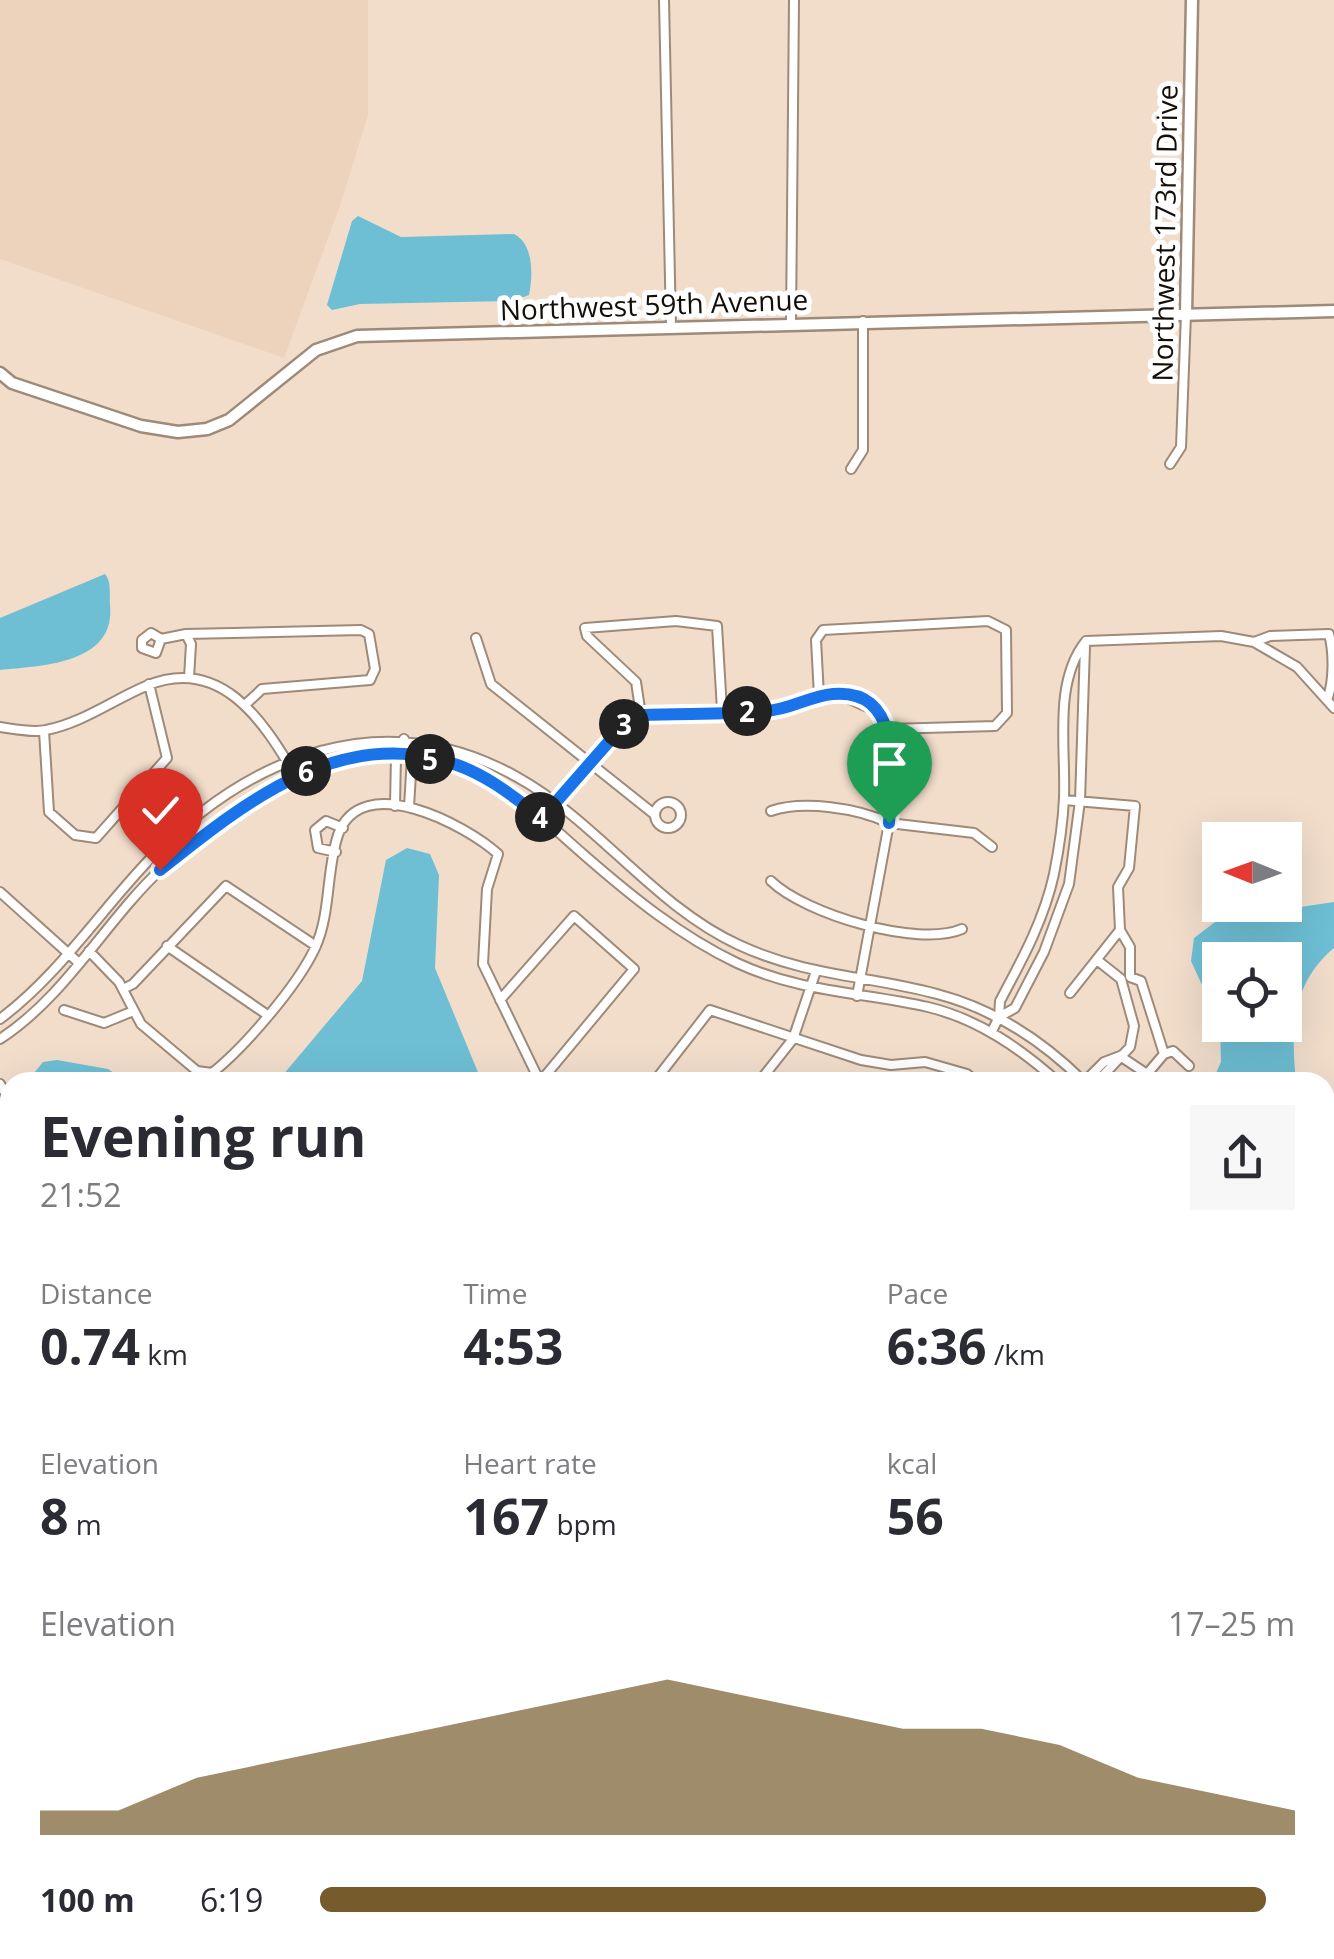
<!DOCTYPE html>
<meta charset="utf-8">
<style>
body{margin:0;font-family:"Open Sans",sans-serif;background:#f7f7f7;color:#2b2b33;height:100vh;display:flex;flex-direction:column;font-size:38px;white-space:nowrap}
*{box-sizing:border-box;margin:0}
p{font-size:32px;color:#7c7c81}
.icon{flex:none;width:55px;height:55px;fill:none;stroke:currentColor;stroke-width:2;stroke-linecap:round;stroke-linejoin:round}
.map{position:relative;flex:1;overflow:hidden}
.details{position:absolute;left:0px;top:1072px;width:1335px;height:888px;display:flex;flex-direction:column;background:#fff;border-radius:30px 30px 0 0;box-shadow:0 10px 40px #0002}
.details>*{flex:none}
.needle{width:65px;rotate:271deg}
.controls{position:absolute;left:1202px;top:822px;display:grid;gap:20px}
.controls a{display:grid;place-items:center;width:100px;height:100px;border-radius:0px;background:#fff;box-shadow:0 10px 40px #0002;font-size:50px}
.pin{position:absolute;display:grid;place-items:center;width:85px;height:85px;color:#fff;margin:-102px -42px;border-radius:50% 50% 50% 0;rotate:-45deg;box-shadow:0 0 10px #0007}
.pin .icon{rotate:45deg}
.km{position:absolute;width:50px;height:50px;margin:-25px;border-radius:50%;background:#222;color:#fff;font-size:28px;line-height:50px;text-align:center}
.round{display:grid;place-items:center;flex:none;width:105px;height:105px;border-radius:0px;background:#f7f7f7}
.head{display:flex;align-items:center;justify-content:space-between;height:170px;padding:0 40px}
h1{font-size:55px;font-weight:700;line-height:75px}
.figures{display:grid;grid-template-columns:repeat(3,1fr);gap:15px;height:170px;padding:10px 40px}
.figures div{display:grid;align-content:center}
.figures b{font-size:50px;font-weight:700}
.figures small{font-size:28px;font-weight:400}
.figures p{font-size:28px}
.chart{height:280px;padding:20px 40px}
.chart p{display:flex;justify-content:space-between}
.chart svg{width:100%;height:180px;margin-top:10px;fill:#765c2d;opacity:.7}
ul{padding:0 40px;list-style:none;font-size:32px}
li{display:grid;grid-template-columns:160px 120px 1fr;align-items:center;height:75px}
li i{height:25px;border-radius:12px;background:#765c2d}
.map>svg:first-child{display:block}
</style>
<div class="map">
<svg width="1334" height="1959" viewBox="0 0 1334 1959">
<rect width="100%" height="100%" fill="#f2ddcb"/>
<path fill="#edd3bb" d="M0 0H368V115L341 203 284 358 0 259Z
M0 1424 10 1425V1801H0Z"/>
<path fill="#6ebfd4" d="M358 216 401 237 514 234C534 244 533 276 529 295L513 301 360 304 332 310 327 305 352 221Z
M105 574C112 583 109 593 110 605 116 664 42 666 0 670V618Z
M407 848 430 854 439 875 435 968 482 1082H277L362 981 386 860Z
M1334 902V948C1291 984 1291 1030 1296 1082H1212L1221 1062 1220 1025H1285V960H1220V1024L1191 961 1194 938 1219 919Z
M57 1060 108 1069 128 1082H32L30 1078 43 1062Z
M1334 1373V1434L1325 1440V1376Z"/>
<g fill="none" stroke-linecap="round" stroke-linejoin="round">
<defs>
<path id="minor" d="M664 0 671 326
M791 323 794 0
M1170 464 1181 447 1186 314
M851 469 863 450V321
M186 634 191 644 189 678
M476 638 491 684 654 814
M161 639 156 653 142 648V640L151 633 161 639 186 634 361 630 369 634 375 669 370 680 262 689 246 704
M1086 641 1221 636 1254 642 1270 636 1329 634C1334 653 1334 682 1327 700
M1254 642 1297 667 1334 708
M641 715 636 682 587 636 585 628 676 621 717 626 722 710
M0 727C14 729 33 733 46 730 82 723 113 700 146 686 220 655 263 720 295 775
M44 731 49 812 75 835 96 838 167 758 149 684
M404 739 412 757 409 807
M1064 800 1135 806 1129 868 1118 887 1120 930 1070 993
M655 815a13 13 0 1 1 26 0a13 13 0 1 1-26 0Z
M395 806 396 755 404 739
M771 811C803 800 858 808 889 823L974 833 992 847
M542 818 627 721 641 715 764 712 839 694 874 710 889 729 995 726 1007 713 1006 630 988 621 823 630 816 640 819 696
M336 852 318 848 315 830 326 821 343 828
M771 881C805 914 918 948 962 929
M0 892 79 963
M1120 930 1130 947V977L1141 981 1164 1054
M167 946 266 1014
M89 951 119 982 141 1024 197 1071 212 1073C244 1048 298 985 315 948 331 914 326 871 338 835 361 769 466 825 498 854L487 889 483 964 540 1082 634 969 574 916 500 1000
M1097 960 1121 979 1134 1026 1130 1047 1097 1082
M123 989 133 984 226 886 316 946
M857 996 889 823 893 764 889 729
M64 1010 104 1023 131 1012
M999 1017 1015 1008 1044 952 1069 884 1080 801 1085 646
M0 1019C59 975 100 911 150 859 250 755 384 702 517 777 598 822 654 906 739 945 808 977 867 975 937 994 994 1009 1043 1041 1084 1082
M992 1031 999 1017 1000 1001C1022 960 1044 920 1054 874 1059 849 1063 823 1064 797 1066 747 1053 682 1086 641
M0 1039C66 996 104 923 161 869 247 789 372 715 488 779 523 798 553 828 583 854 630 895 680 936 737 963 802 993 862 992 928 1007 978 1019 1020 1048 1058 1082
M1120 1056 1147 1074 1164 1054 1173 1051 1189 1066
M654 1082 710 1010 861 1060 891 1065 925 1062 967 1074 976 1082
M759 1082 793 1039 815 974
M1084 1082 1104 1062 1120 1056
M0 1084 10 1102
M1325 1254H1334
M1325 1616 1334 1612
M1325 1688H1334
M47 1950V1959
M205 1950 206 1959
M542 1950V1959
M848 1950 849 1959
M975 1950V1959
M513 1959V1950
M731 1959 739 1950
M1014 1959 1050 1950"/>
<path id="tertiary" d="M1186 314 1192 0
M0 373 12 383 141 426 178 432 207 429 229 420 316 350 357 336 1334 311
M1193 1950 1205 1959
M1224 1950 1234 1959
M1147 1959 1156 1950
M1170 1959 1178 1950"/>
<path id="secondary" d="M0 1390H10
M0 1412 10 1413
M1325 1759 1334 1758
M1325 1782 1334 1781"/>
</defs>
<use href="#minor" stroke="#9d8a79" stroke-width="12"/>
<use href="#tertiary" stroke="#9d8a79" stroke-width="15"/>
<use href="#secondary" stroke="#9d8a79" stroke-width="16"/>
<use href="#minor" stroke="#fff" stroke-width="8"/>
<use href="#tertiary" stroke="#fff" stroke-width="10"/>
<use href="#secondary" stroke="#fff" stroke-width="11"/>
</g>
<g fill="none" stroke-linecap="round" stroke-linejoin="round">
<defs>
<path id="route" d="M160 870C244 803 342 723 457 765 489 776 515 798 542 818L627 721 641 715C682 713 725 715 766 711 790 710 809 696 833 694 905 688 892 779 889 823"/>
</defs>
<use href="#route" stroke="#fff" stroke-width="20"/>
<use href="#route" stroke="#1a73e8" stroke-width="12"/>
</g>
<g text-anchor="middle" dominant-baseline="central" stroke-width="10" stroke-linejoin="round" paint-order="stroke">
<g font-size="28" fill="#140e08" stroke="#fff">
<text transform="translate(1164 233) rotate(-89)">Northwest 173rd Drive</text>
<text transform="translate(654 304) rotate(-2)">Northwest 59th Avenue</text>
</g>
</g>
</svg>
<div class="controls">
<a><svg class="needle" viewBox="-14 -14 28 28"><path d="M0-13l5 13h-10z" fill="#e53935"/><path d="M0 13l5-13h-10z" fill="#7c7c81"/></svg></a>
<a><svg class="icon" aria-label="locate" viewBox="0 0 24 24"><circle cx="12" cy="12" r="6"/><path d="M12 2v4M12 18v4M2 12h4M18 12h4"/></svg></a>
</div>
<div class="pin" style="left:889px;top:823px;background:#1e9e55"><svg class="icon" aria-label="arrive" viewBox="0 0 24 24"><path d="M6 21V4h12l-3 4 3 4H6"/></svg></div>
<div class="pin" style="left:160px;top:870px;background:#d93025"><svg class="icon" aria-label="check" viewBox="0 0 24 24"><path d="M5 12l5 5 9-10"/></svg></div>
<b class="km" style="left:747px;top:711px">2</b>
<b class="km" style="left:624px;top:724px">3</b>
<b class="km" style="left:540px;top:817px">4</b>
<b class="km" style="left:430px;top:759px">5</b>
<b class="km" style="left:306px;top:771px">6</b>
<section class="details">
<div class="head"><div><h1>Evening run</h1><p>21:52</p></div><a class="round"><svg class="icon" aria-label="share" viewBox="0 0 24 24"><path d="M12 15V3M7 8l5-5 5 5M5 13v7h14v-7"/></svg></a></div>
<div class="figures">
<div><p>Distance</p><b>0.74<small> km</small></b></div>
<div><p>Time</p><b>4:53</b></div>
<div><p>Pace</p><b>6:36<small> /km</small></b></div>
</div>
<div class="figures">
<div><p>Elevation</p><b>8<small> m</small></b></div>
<div><p>Heart rate</p><b>167<small> bpm</small></b></div>
<div><p>kcal</p><b>56</b></div>
</div>
<div class="chart"><p><span>Elevation</span>17–25 m</p>
<svg viewBox="0 0 160 44" preserveAspectRatio="none"><path d="M0 44V38L10 38L20 30L30 26L40 22L50 18L60 14L70 10L80 6L90 10L100 14L110 18L120 18L130 22L140 30L150 34L160 38V44z"/></svg>
</div>
<ul>
<li><b>100 m</b>6:19<i style="width:97%"></i></li>
</ul>
</section>
</div>
